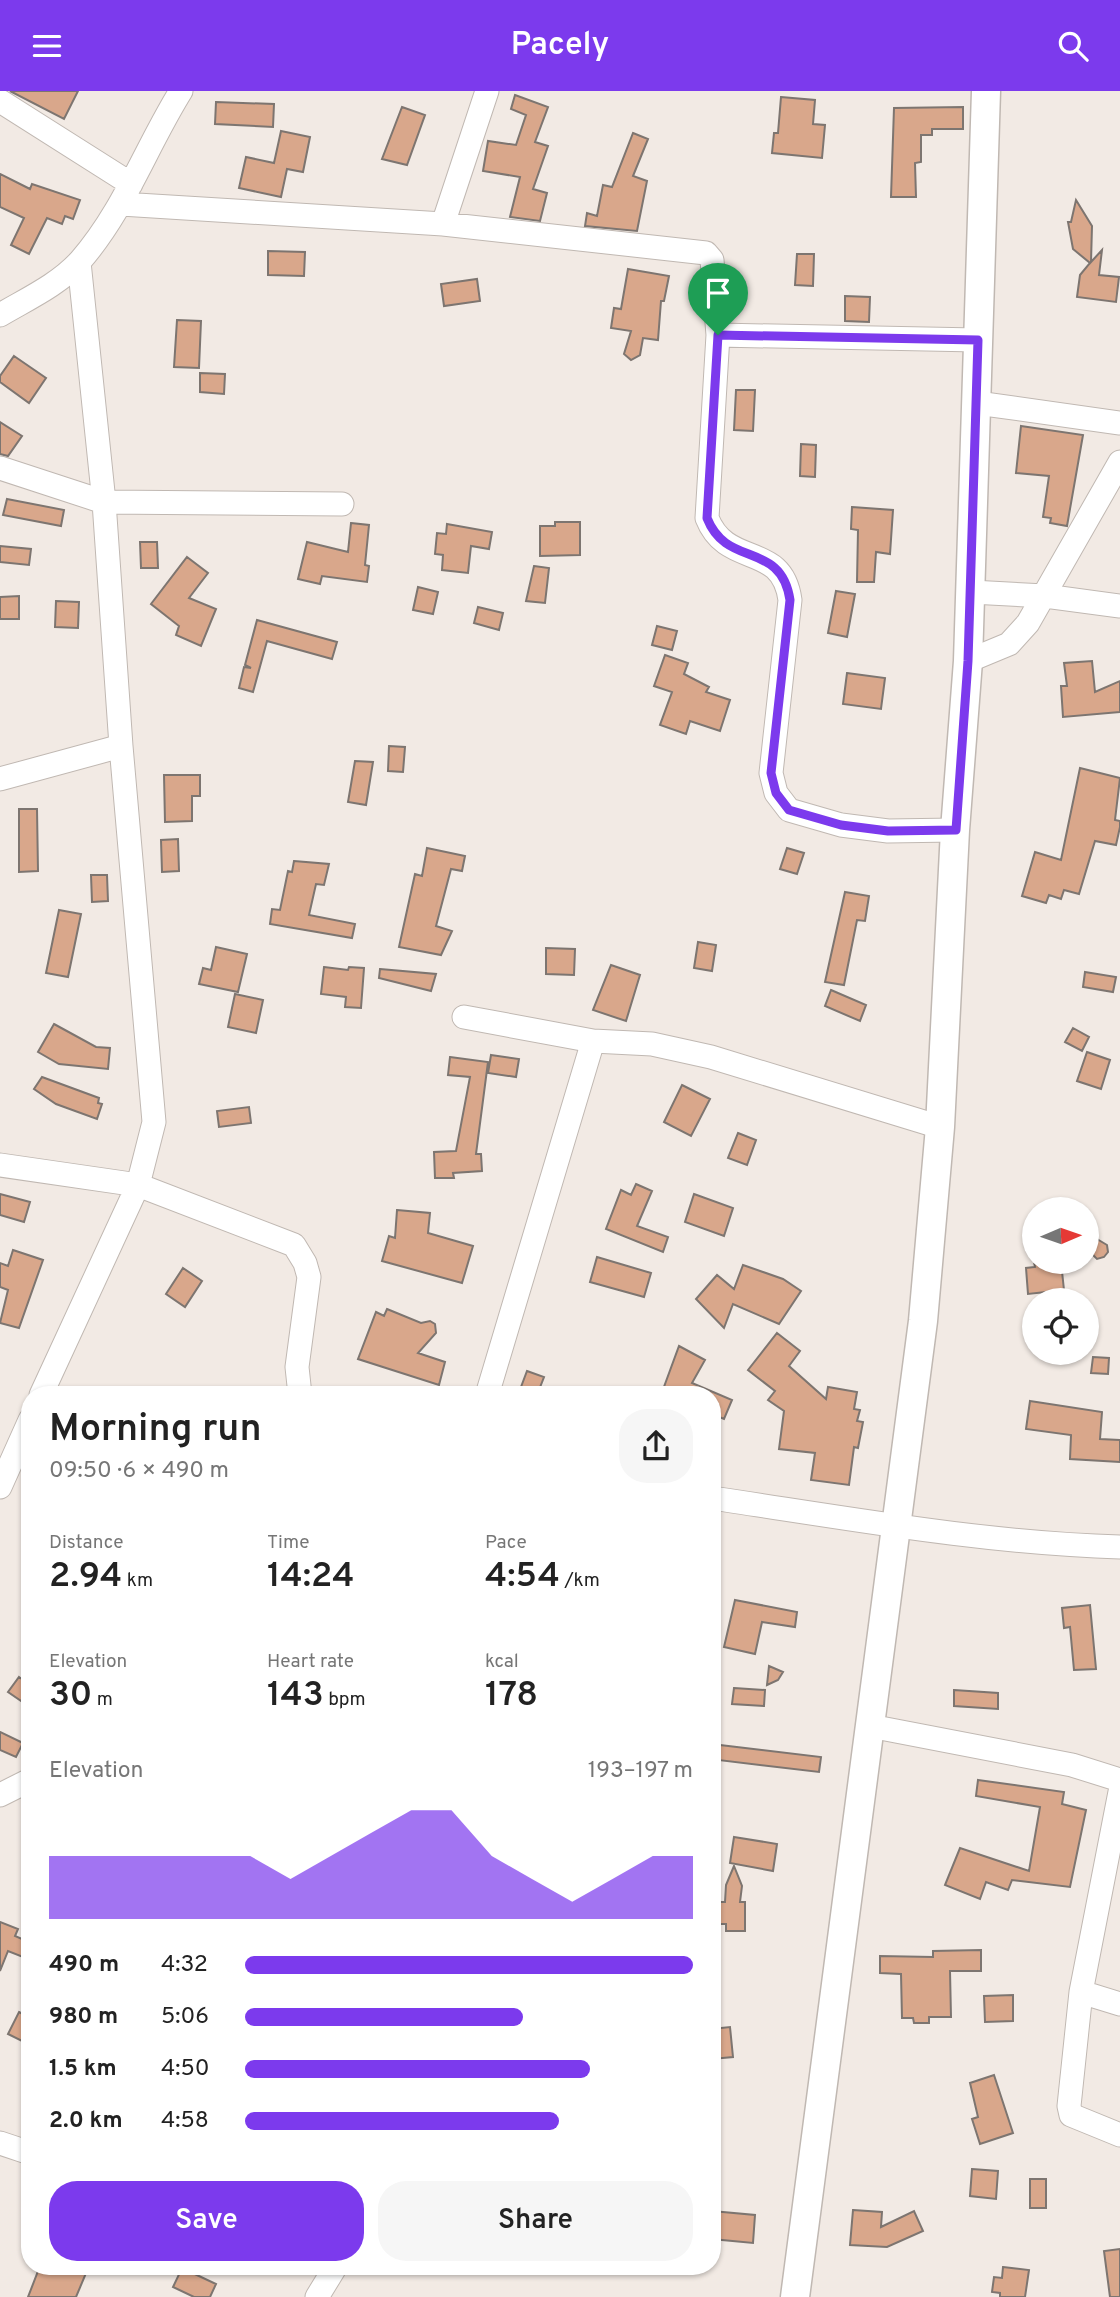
<!DOCTYPE html>
<meta charset="utf-8">
<style>
body{margin:0;font-family:Overpass,sans-serif;background:#f6f6f6;color:#222;height:100vh;display:flex;flex-direction:column;font-size:26px;white-space:nowrap}
*{box-sizing:border-box;margin:0}
p{font-size:23px;color:#767676}
.icon{flex:none;width:38px;height:38px;fill:none;stroke:currentColor;stroke-width:2;stroke-linecap:round;stroke-linejoin:round}
.map{position:relative;flex:1;overflow:hidden}
.details{position:absolute;left:21px;top:1295px;width:700px;height:889px;display:flex;flex-direction:column;background:#fff;border-radius:28px;box-shadow:0 2px 5px #0004}
.details>*{flex:none}
.needle{width:46px;rotate:88deg}
.controls{position:absolute;left:1022px;top:1106px;display:grid;gap:14px}
.controls a{display:grid;place-items:center;width:77px;height:77px;border-radius:50%;background:#fff;box-shadow:0 2px 5px #0004;font-size:35px}
.pin{position:absolute;display:grid;place-items:center;width:60px;height:60px;color:#fff;margin:-72px -30px;border-radius:50% 50% 50% 0;rotate:-45deg;box-shadow:0 0 7px #0007}
.pin .icon{rotate:45deg}
.round{display:grid;place-items:center;flex:none;width:74px;height:74px;border-radius:28px;background:#f6f6f6}
.summary{display:flex;align-items:center;justify-content:space-between;height:119px;padding:0 28px}
h1{font-size:38px;font-weight:600;line-height:52px}
.stats{display:grid;grid-template-columns:repeat(3,1fr);gap:10px;height:119px;padding:7px 28px}
.stats div{display:grid;align-content:center}
.stats b{font-size:35px;font-weight:600}
.stats small{font-size:19px;font-weight:400}
.stats p{font-size:19px}
.chart{height:196px;padding:14px 28px}
.chart p{display:flex;justify-content:space-between}
.chart svg{width:100%;height:126px;margin-top:7px;fill:#7c3aed;opacity:.7}
.button{display:flex;gap:14px;margin-top:auto;padding:14px 28px}
.button a{flex:1;height:80px;border-radius:28px;background:#7c3aed;color:#fff;font-size:28px;font-weight:600;line-height:80px;text-align:center}
.button a+a{background:#f6f6f6;color:#222}
ul{padding:0 28px;list-style:none;font-size:23px}
li{display:grid;grid-template-columns:112px 84px 1fr;align-items:center;height:52px}
li i{height:18px;border-radius:9px;background:#7c3aed}
header{display:flex;justify-content:space-between;align-items:center;height:91px;padding:0 28px;background:#7c3aed;color:#fff;font-size:32px;font-weight:600}
.map>svg:first-child{display:block}
</style>
<header><svg class="icon" aria-label="menu" viewBox="0 0 24 24"><path d="M4 6h16M4 12h16M4 18h16"/></svg>Pacely<svg class="icon" aria-label="search" viewBox="0 0 24 24"><circle cx="10" cy="10" r="6"/><path d="M15 15l6 6"/></svg></header>
<div class="map">
<svg width="1120" height="2206" viewBox="0 0 1120 2206">
<rect width="100%" height="100%" fill="#f2eae4"/>
<path fill="#d9a78b" stroke="#7d7570" stroke-width="2" d="M10 0H78L64 28Z
M515 4 548 16 535 51 548 55 533 98 547 102 540 130 510 126 520 86 483 80 488 50 516 54 526 24 511 18Z
M781 6 815 9 813 33 825 34 822 67 772 62 774 42H778Z
M216 11 274 13 273 36 215 33Z
M402 16 425 24 407 74 382 68Z
M963 16V38H932V44H921V71L915 72 916 106H891L894 17Z
M281 40 310 46 303 81 287 78 281 106 239 97 246 66 274 72Z
M633 42 648 48 633 85 647 90 637 140 585 135 587 122 597 125 603 94 612 96Z
M0 83 30 98 32 93 80 109 73 128 65 125 62 133 47 127 29 163 11 154 24 127 0 116Z
M1076 109 1092 135 1091 171 1102 159 1099 184 1119 186 1116 211 1077 206 1080 184 1090 172 1073 158 1068 131H1071Z
M268 160 305 161 304 185 268 184Z
M797 163H814L813 195 795 194Z
M628 178 669 185 664 210H661L658 249 643 247 640 264 631 269 624 263 631 240 611 237 614 217 621 218Z
M477 188 480 210 444 215 441 193Z
M845 205 870 206 869 231 845 230Z
M177 229 201 230 199 277 174 276Z
M14 265 46 287 29 312 0 291V285Z
M200 282 225 283 224 303 200 301Z
M736 299H755L753 340 734 339Z
M0 331 22 345 8 365 0 363Z
M1021 335 1083 344 1067 435 1050 432 1051 427 1043 426 1049 385 1016 382Z
M801 353 816 354 815 386 800 385Z
M7 408 64 419 61 435 3 424Z
M852 416 893 419 890 463 876 461 874 491H857L858 439 851 438Z
M555 431H580V464L540 465V435H555Z
M351 432 369 434 365 474 369 475 367 491 322 485 320 493 298 488 307 451 348 461Z
M447 433 492 441 489 458 471 455 468 482 442 479 443 464 435 463 437 442 446 443Z
M140 451H157L158 477H141Z
M0 455 31 458 29 474 0 471Z
M187 466 208 482 189 507 216 518 201 555 176 544 179 535 151 513Z
M534 475 549 477 545 512 526 510Z
M418 496 438 501 433 523 413 519Z
M836 500 855 503 847 546 828 542Z
M19 505V528H0V506Z
M56 510 79 511 78 537 55 536Z
M478 516 503 522 499 539 474 532Z
M257 529 337 551 332 568 267 550 253 601 239 597 244 576 251 577 245 574Z
M657 535 677 540 672 559 652 554Z
M665 564 688 572 684 583 709 596 706 601 730 609 720 640 690 630 686 643 660 634 672 601 654 595Z
M1092 570 1095 601 1120 590V621L1063 626 1061 595H1067L1064 572Z
M847 582 885 587 881 618 843 613Z
M389 655 405 656 403 681 388 680Z
M355 670 373 671 366 714 348 711Z
M1080 677 1120 687 1115 729 1120 730V736L1116 754 1095 750 1079 803 1064 799 1061 808 1049 804 1046 812 1022 805 1035 761 1061 769Z
M164 684H200V705H192V730L165 731Z
M19 718H37L38 780 19 781Z
M178 748 179 780 162 781 161 749Z
M427 757 465 765 462 780 451 778 436 835 452 840 441 864 399 856 415 783 422 785Z
M787 757 804 762 797 783 780 778Z
M294 770 329 773 324 794 316 793 309 824 355 833 352 847 270 833 272 818 280 819 288 780 292 781Z
M91 784H107L108 810 92 811Z
M845 801 869 805 865 830 857 829 844 894 825 891Z
M59 819 81 823 68 886 46 882Z
M698 851 716 854 712 880 694 877Z
M216 856 247 863 238 901 199 893 203 877 211 879Z
M546 857 575 858 574 884 546 883Z
M611 874 640 884 626 930 593 919Z
M324 876 348 879 349 876 364 877 361 917 345 916 346 906 321 903Z
M380 878 436 883 431 900 379 887Z
M1085 881 1116 886 1113 901 1083 896Z
M831 899 866 914 860 930 825 915Z
M235 903 263 909 256 942 228 936Z
M54 933 96 956 110 957 108 978 59 973 38 961Z
M1073 937 1089 946 1082 960 1065 951Z
M1087 961 1110 969 1101 998 1077 990Z
M491 964 519 968 516 986 488 982Z
M450 966 488 971 476 1063H481L482 1080 453 1082 454 1087H435L434 1061 456 1060 470 986 448 984Z
M42 986 99 1007 98 1012 102 1013 97 1028 56 1013 34 998Z
M682 994 710 1008 691 1045 664 1031Z
M249 1016 251 1032 219 1036 217 1020Z
M738 1042 756 1049 747 1074 728 1067Z
M636 1093 652 1100 637 1135 668 1146 663 1161 606 1138 621 1099 631 1104Z
M0 1103 30 1111 24 1131 0 1124Z
M694 1103 733 1117 724 1145 685 1131Z
M397 1119 430 1122 428 1142 473 1155 462 1192 382 1170 389 1145 395 1147Z
M1092 1145 1107 1154 1108 1161 1104 1166 1097 1168 1092 1163Z
M13 1159 43 1169 19 1237 0 1232 8 1199 0 1196V1172L8 1175Z
M597 1166 651 1182 644 1206 590 1191Z
M1034 1171H1061L1064 1199 1028 1203 1026 1177 1035 1176Z
M743 1174 783 1188 801 1200 779 1233 733 1213 724 1237 696 1208 717 1184 734 1198Z
M183 1177 202 1190 185 1216 166 1203Z
M387 1218 421 1232 430 1230 435 1233 436 1242 418 1262 445 1271 439 1294 358 1268 376 1221 384 1225Z
M777 1242 800 1260 789 1275 826 1308 828 1296 857 1301 854 1318 860 1319 857 1330 863 1331 858 1357 854 1356 849 1394 811 1389 815 1362 779 1358 784 1320 768 1309 775 1300 748 1279Z
M679 1255 705 1269 692 1292 732 1309 724 1328 712 1323V1304H661Z
M1093 1266 1109 1267 1108 1283 1091 1282Z
M527 1280 544 1286 537 1304H518Z
M1030 1310 1102 1321 1100 1348 1120 1349V1371L1070 1368 1071 1344 1026 1338Z
M735 1509 797 1521 795 1536 762 1531 755 1563 724 1556Z
M1090 1514 1096 1578 1074 1579 1070 1536 1064 1537 1062 1517Z
M769 1575 783 1581 778 1589 767 1594Z
M19 1586 30 1594V1616L8 1601Z
M734 1597 765 1599 764 1615 732 1613Z
M954 1599 998 1602V1618L954 1615Z
M0 1641 23 1652 16 1666 0 1659Z
M720 1654 821 1666 819 1681 718 1669Z
M978 1689 1064 1701 1062 1713 1086 1719 1070 1796 1012 1789 1008 1799 986 1791 980 1808 945 1794 960 1757 1029 1780 1040 1716 976 1705Z
M734 1746 777 1753 773 1780 730 1772Z
M734 1775 742 1795 740 1811H745V1840H726V1833H720V1811H725L726 1794Z
M0 1831 18 1838 15 1845 29 1851 23 1866 8 1860 0 1880Z
M981 1859V1880H950L951 1926H929V1932H914L913 1927H902L901 1883 880 1882V1865L933 1866V1860Z
M1013 1904V1930L985 1931 984 1905Z
M19 1921 30 1927V1954L8 1943Z
M730 1936 733 1966 712 1968V1938Z
M994 1984 1013 2042 980 2053 972 2028 978 2026 970 1992Z
M972 2078 998 2080 996 2108 970 2105Z
M1030 2088H1046V2117H1030Z
M853 2119 882 2121 881 2136 914 2120 923 2140 887 2156 850 2154Z
M712 2120 755 2124 753 2152 712 2148Z
M1120 2158V2206H1110L1104 2160Z
M40 2175H89L76 2206H28Z
M1003 2176 1029 2179 1025 2206H1000V2202L992 2201 994 2186 1002 2187Z
M182 2177 216 2193 210 2206H194L173 2196Z"/>
<g fill="none" stroke-linecap="round" stroke-linejoin="round">
<defs>
<path id="minor" d="M0 10 131 93
M121 113 443 133 706 162 712 169 718 244 707 427C727 478 782 450 790 509L771 682 776 702 789 719 841 734 888 740 955 739
M443 133 487 0
M0 224C27 208 58 194 80 170 124 120 146 56 181 0
M718 244 977 249
M977 312 1120 332
M0 377 104 411 342 413
M971 501 1045 505 1120 515
M968 570 1009 553 1028 532 1120 371
M0 688 121 655
M464 926 593 950 652 953 711 966 940 1036
M0 1074 138 1094 294 1154 305 1172 309 1186 297 1276 300 1304
M41 1304 138 1094 154 1031 121 655 104 411 79 171
M487 1304 593 950
M0 1396 30 1329
M712 1407C847 1427 984 1452 1120 1456
M870 1635 1072 1674 1120 1689
M1120 1701 1081 1901 1120 1913
M0 1704 30 1689
M1081 1901 1069 2015 1071 2024 1120 2044
M0 2052 30 2062
M317 2206 336 2175"/>
<path id="tertiary" d="M795 2206 923 1230 940 1036 955 739 968 570 986 0"/>
</defs>
<use href="#minor" stroke="#c0b8b2" stroke-width="25"/>
<use href="#tertiary" stroke="#c0b8b2" stroke-width="31"/>
<use href="#minor" stroke="#fff" stroke-width="23"/>
<use href="#tertiary" stroke="#fff" stroke-width="28"/>
</g>
<g fill="none" stroke-linecap="round" stroke-linejoin="round">
<defs>
<path id="route" d="M718 244 978 249 968 570 956 739 888 740 841 734 789 719 776 702 771 682 790 509C781 449 727 478 707 427Z"/>
</defs>
<use href="#route" stroke="#fff" stroke-width="14"/>
<use href="#route" stroke="#7c3aed" stroke-width="9"/>
</g>
</svg>
<div class="controls">
<a><svg class="needle" viewBox="-14 -14 28 28"><path d="M0-13l5 13h-10z" fill="#e53935"/><path d="M0 13l5-13h-10z" fill="#767676"/></svg></a>
<a><svg class="icon" aria-label="locate" viewBox="0 0 24 24"><circle cx="12" cy="12" r="6"/><path d="M12 2v4M12 18v4M2 12h4M18 12h4"/></svg></a>
</div>
<div class="pin" style="left:718px;top:244px;background:#1e9e55"><svg class="icon" aria-label="arrive" viewBox="0 0 24 24"><path d="M6 21V4h12l-3 4 3 4H6"/></svg></div>
<section class="details">
<div class="summary"><div><h1>Morning run</h1><p>09:50 · 6 × 490 m</p></div><a class="round"><svg class="icon" aria-label="share" viewBox="0 0 24 24"><path d="M12 15V3M7 8l5-5 5 5M5 13v7h14v-7"/></svg></a></div>
<div class="stats">
<div><p>Distance</p><b>2.94<small> km</small></b></div>
<div><p>Time</p><b>14:24</b></div>
<div><p>Pace</p><b>4:54<small> /km</small></b></div>
</div>
<div class="stats">
<div><p>Elevation</p><b>30<small> m</small></b></div>
<div><p>Heart rate</p><b>143<small> bpm</small></b></div>
<div><p>kcal</p><b>178</b></div>
</div>
<div class="chart"><p><span>Elevation</span>193–197 m</p>
<svg viewBox="0 0 160 44" preserveAspectRatio="none"><path d="M0 44V22L10 22L20 22L30 22L40 22L50 22L60 30L70 22L80 14L90 6L100 6L110 22L120 30L130 38L140 30L150 22L160 22V44z"/></svg>
</div>
<ul>
<li><b>490 m</b>4:32<i style="width:100%"></i></li>
<li><b>980 m</b>5:06<i style="width:62%"></i></li>
<li><b>1.5 km</b>4:50<i style="width:77%"></i></li>
<li><b>2.0 km</b>4:58<i style="width:70%"></i></li>
</ul>
<div class="button"><a>Save</a><a>Share</a></div>
</section>
</div>
